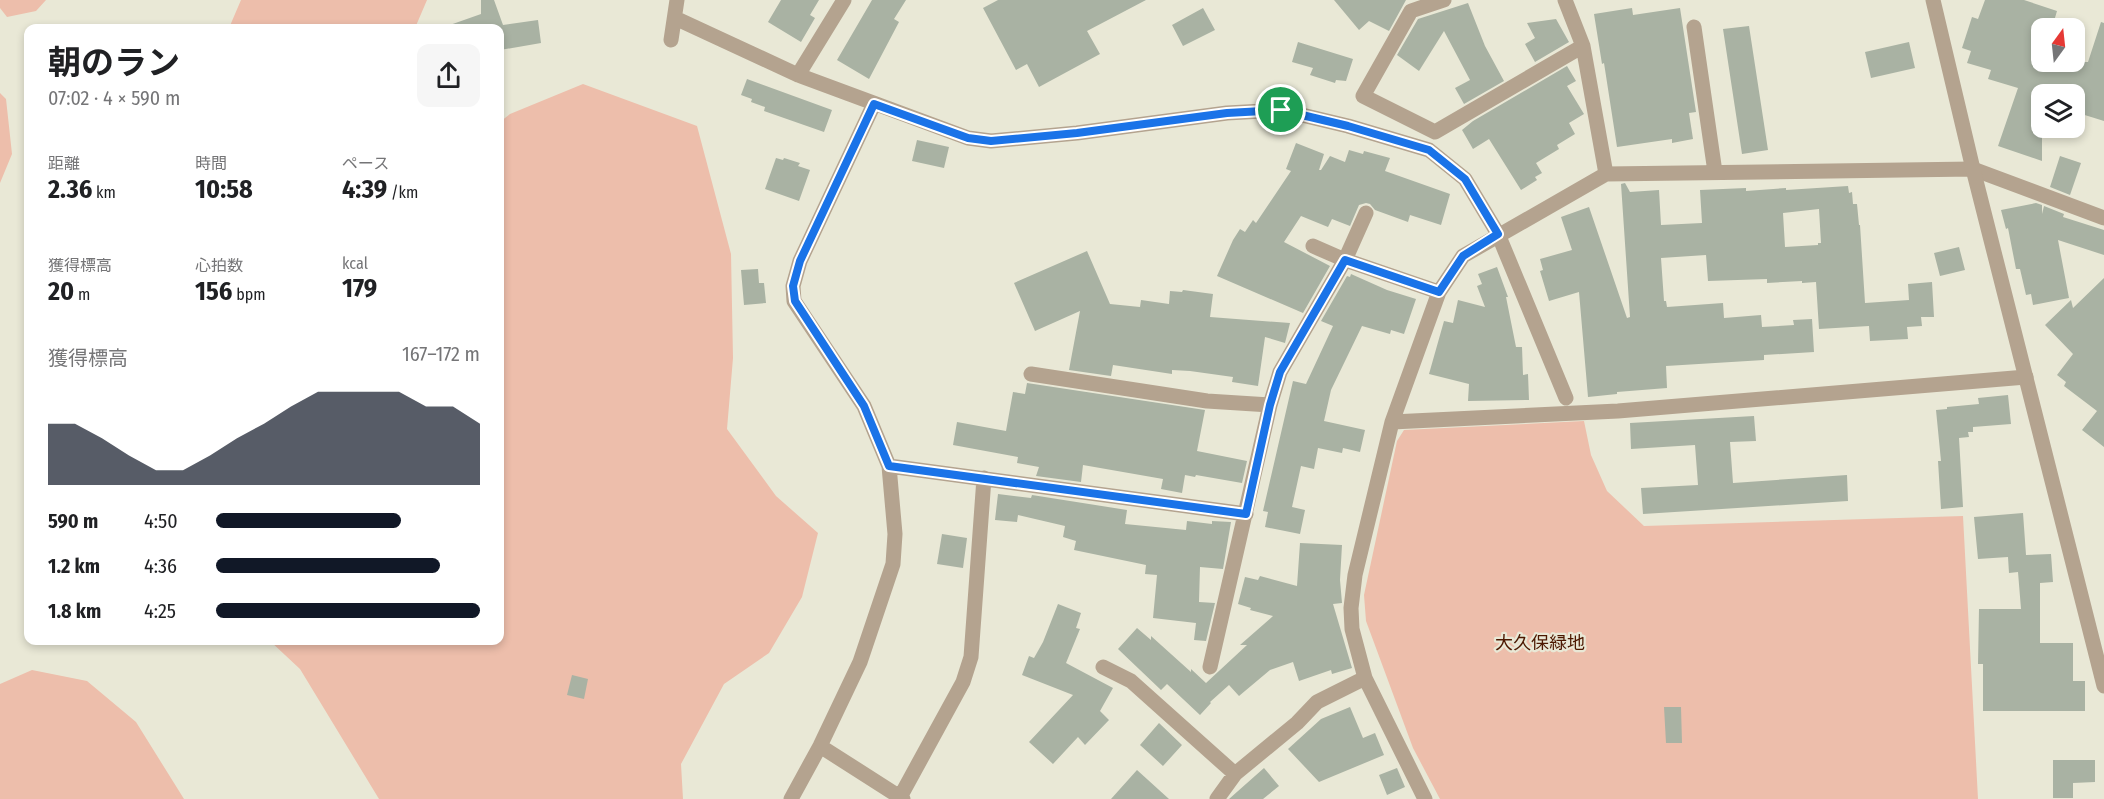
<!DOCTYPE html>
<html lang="ja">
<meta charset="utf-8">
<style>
body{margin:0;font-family:"Fira Sans Condensed","Noto Sans JP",sans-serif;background:#f6f6f6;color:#202124;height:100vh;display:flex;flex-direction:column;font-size:22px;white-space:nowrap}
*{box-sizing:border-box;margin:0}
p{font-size:20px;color:#757577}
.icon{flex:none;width:33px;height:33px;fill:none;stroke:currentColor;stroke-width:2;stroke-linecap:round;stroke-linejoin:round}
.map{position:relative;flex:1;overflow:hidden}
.panel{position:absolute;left:24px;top:24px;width:480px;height:621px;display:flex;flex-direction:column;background:#fff;border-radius:12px;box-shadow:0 3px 9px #0003}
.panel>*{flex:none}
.needle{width:39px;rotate:15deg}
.tools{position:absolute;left:2031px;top:18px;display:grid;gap:12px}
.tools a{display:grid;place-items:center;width:54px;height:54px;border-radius:12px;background:#fff;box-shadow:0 3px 9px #0003;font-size:30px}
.pin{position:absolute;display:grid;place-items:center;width:51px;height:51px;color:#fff;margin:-26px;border:3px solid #fff;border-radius:50%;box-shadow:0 2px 6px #0007}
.round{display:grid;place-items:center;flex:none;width:63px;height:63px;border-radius:12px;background:#f6f6f6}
.head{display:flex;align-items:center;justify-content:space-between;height:102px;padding:0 24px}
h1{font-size:33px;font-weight:700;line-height:45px}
.metrics{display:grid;grid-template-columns:repeat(3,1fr);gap:9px;height:102px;padding:6px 24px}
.metrics div{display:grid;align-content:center}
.metrics b{font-size:26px;font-weight:700}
.metrics small{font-size:16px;font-weight:400}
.metrics p{font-size:16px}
.chart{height:168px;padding:12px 24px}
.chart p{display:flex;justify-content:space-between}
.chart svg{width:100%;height:108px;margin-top:6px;fill:#111827;opacity:.7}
ul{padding:0 24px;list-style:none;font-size:20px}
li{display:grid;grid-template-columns:96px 72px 1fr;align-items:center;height:45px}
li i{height:15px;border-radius:8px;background:#111827}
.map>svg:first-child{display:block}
</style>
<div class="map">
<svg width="2104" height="799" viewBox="0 0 2104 799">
<rect width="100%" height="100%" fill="#e9e8d6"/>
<path fill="#edbeab" d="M0 0H46L36 11 7 17 0 8Z
M241 0H427L415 28H229Z
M583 84 697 126 731 254 733 358 727 429 776 496 818 533 802 597 769 653 724 684 681 764 683 799H379L300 669 270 641 500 640V122L510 114Z
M0 93 6 99 12 154 0 183Z
M1584 421 1591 455 1607 491 1644 526 1963 516 1978 799H1440L1413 748 1366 621 1364 595 1397 441 1404 430Z
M32 670 87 681 136 722 184 799H0V684Z"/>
<path fill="#a9b2a3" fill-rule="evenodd" d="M481 0H494L503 25 538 20 541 43 500 50V28H448L447 26 481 14Z
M781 0H819L810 15 815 18 801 42 768 22Z
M872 0H906L894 19 899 22 869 79 837 60Z
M998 0H1146L1087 31 1100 54 1039 87 1027 64 1016 70 983 8Z
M1334 0H1406L1389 31 1369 21 1359 30Z
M1985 0H2024L2057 11 2052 28H2042V62H2088L2101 22 2104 23V121L2075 112 2080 94H2042V161L1998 146 2018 88 1988 79 1991 70 1967 63 1971 51 1962 48 1972 17 1978 19Z
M1468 3 1485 46 1504 81 1464 104 1455 88 1470 80 1444 31 1419 71 1397 55 1418 19Z
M1203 8 1215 30 1183 46 1172 25Z
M1632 8 1633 15 1680 8 1696 112 1689 113 1693 139 1672 143V139L1617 147 1604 63 1602 64 1594 14Z
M1556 19 1569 42 1535 62 1525 44 1535 38 1527 23Z
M1749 26 1768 150 1742 154 1723 29Z
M1298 42 1353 59 1346 81 1336 80 1335 83 1310 75 1313 68 1292 62Z
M1909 42 1915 68 1871 78 1865 52Z
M1567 66 1576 81 1567 86 1584 114 1569 123 1575 134 1557 145 1559 149 1536 163 1542 173 1535 177 1537 180 1521 190 1489 139 1473 149 1462 130 1473 121Z
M747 79 832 110 824 132 764 111 765 107 751 102 752 99 741 95Z
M917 140 949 147 944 168 912 161Z
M1296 143 1324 154 1319 170H1321L1330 156 1345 162 1349 150 1363 154 1364 151 1390 158 1385 171 1450 194 1441 225 1410 215 1408 222 1375 210 1370 204 1366 203 1359 205 1350 226 1332 219 1328 227 1301 216 1284 242 1330 266 1303 313 1217 276 1233 240 1240 229 1245 232 1253 220 1256 223 1291 171 1286 169Z
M2060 156 2081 163 2070 195 2050 187Z
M776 158 783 160 784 158 800 163 798 166 810 170 799 201 765 189Z
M1625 183 1630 192 1659 190 1661 225 1702 223 1700 190 1746 188V191L1786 188V190L1848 186 1849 193 1852 192 1853 204H1857L1859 225H1860L1865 303 1909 300 1908 284 1932 282 1934 317H1921L1922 326 1907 327 1908 339 1870 341 1869 326 1819 329 1816 282 1802 283V281L1767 283V279L1708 281 1706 255 1661 258 1664 301H1666L1667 307 1723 303 1724 318 1761 315 1762 327 1794 325 1793 320 1812 319 1814 352 1764 355V360L1666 366 1667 388 1617 392V394L1588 397 1579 292 1549 301 1540 271 1543 270 1540 259 1572 250 1561 217 1589 207 1627 318 1630 317 1621 184ZM1819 209 1821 243H1818V245L1785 247 1783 213Z
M2036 203 2042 205V214L2044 206 2064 214 2063 217 2104 230V255L2058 240 2069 298 2033 305 2031 294 2026 295 2020 269H2016L2008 228 2006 229 2001 210Z
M1959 247 1965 270 1940 276 1934 253Z
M1087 251 1110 304 1140 307 1141 300 1169 304 1170 291 1182 292 1183 290 1213 294 1210 317 1290 323 1285 343 1265 337 1258 386 1232 382 1233 377 1190 371 1172 370V374L1113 365 1111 376 1069 370 1080 311 1035 331 1014 283Z
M1497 267 1508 297H1506L1516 347H1522L1523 375 1528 374 1529 400 1468 401 1469 384 1429 374 1444 321 1453 323 1458 300 1485 307 1477 286 1482 284 1478 274Z
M758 269 759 283H764L766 303 744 305 741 270Z
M1351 274 1387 290 1416 299 1404 334 1391 330 1390 334 1362 326 1331 390 1324 421 1365 430 1360 452 1343 448 1342 453 1318 448 1314 469 1301 466 1292 507 1305 510 1300 534 1265 527 1268 512 1263 511 1293 381 1306 384 1333 326 1321 321 1347 276 1350 277Z
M2104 278V447L2082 430 2097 411 2064 386 2066 382 2057 375 2073 354 2045 325 2071 300 2073 308Z
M1027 383 1205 410 1197 451 1247 461 1242 483 1196 475 1195 477 1185 475 1182 493 1161 489 1163 479 1083 465 1081 482 1036 476 1039 467 1017 463 1018 457 953 445 957 422 1006 431 1013 392 1025 394Z
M2008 395 2011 424 1973 427V432H1968L1969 437 1959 438 1963 507 1941 509 1938 461H1941L1936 410 1947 409V407L1979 404 1978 398Z
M1754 416 1756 441 1730 442 1733 483 1847 475 1848 501 1643 514 1641 488 1698 485 1695 445 1631 449 1630 423Z
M998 494 1031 498 1032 495 1127 510 1125 524 1186 530 1187 521 1212 524V521L1231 522 1223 569 1200 567 1199 602 1215 603 1206 641 1194 640 1196 623 1153 618 1157 575 1145 574 1146 565 1074 550 1076 541 1063 537 1065 526 1018 515 1017 522 995 520Z
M2023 513 2026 555 2051 554 2053 582 2040 583V643H2073V681H2085V711H1983V664H1978L1979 609H2021L2018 572 2009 573 2008 557 1978 559 1974 517Z
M942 534 967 538 963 568 937 564Z
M1300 543 1342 545 1340 580 1342 603 1333 604 1352 668 1332 674 1331 670 1299 681 1293 662 1270 670 1239 696 1229 685 1210 702 1211 703 1200 715 1167 684 1161 690 1118 649 1137 628 1151 640V636L1191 672V669L1206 683 1247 645H1240L1273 616 1250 610 1251 608 1238 604 1245 577 1258 580 1260 576 1297 586Z
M1058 604 1081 613 1076 628 1080 629 1066 663 1113 688 1100 711 1109 720 1085 745 1078 737 1053 764 1029 742 1073 695 1022 675 1029 656 1034 658 1043 642Z
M572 675 588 679 584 699 567 695Z
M1350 707 1363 738 1375 733 1384 755 1319 782 1288 749 1321 719Z
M1664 707H1681L1682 743H1666Z
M1159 723 1182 745 1163 766 1140 745Z
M2053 760H2095V782L2073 783V798H2053Z
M1264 768 1279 786 1263 799H1229Z
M1397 768 1405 787 1387 795 1379 775Z
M1137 770 1169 799H1111Z"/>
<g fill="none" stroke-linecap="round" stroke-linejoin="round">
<path stroke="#b4a38f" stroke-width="15" d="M1444 0 1411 11 1363 96 1435 132 1583 46
M1565 0 1583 46 1606 174
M675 18 798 75 968 138 991 141 1077 133 1227 113 1281 110 1348 126 1429 150 1465 179 1498 234 1566 398
M1694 27 1715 172
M671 40 677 0
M798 75 844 0
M1313 246 1345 260 1439 292
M1031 374 1207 401 1270 405
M1392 422 1618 411 2026 377
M889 466 1246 514
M1103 667 1131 681 1235 774
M1210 667 1270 405 1280 372 1345 260 1366 213
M820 746 903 799
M791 799 820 746 860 662 893 564 895 534 889 466 864 406 794 301 793 286 800 261 874 104
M899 799 963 682 971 657 984 478
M1217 799 1235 774 1297 723 1317 702 1365 678
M1425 799 1365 678 1352 629 1351 608 1355 575 1392 422 1439 292 1463 256 1606 174 1973 169 2104 218"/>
<path stroke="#b4a38f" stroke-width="15" d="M1933 0 1973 169 2104 686"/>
</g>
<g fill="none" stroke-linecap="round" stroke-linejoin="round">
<defs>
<path id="route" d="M874 104 968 138 991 141 1077 133 1227 113 1281 110 1348 126 1429 150 1465 179 1498 234 1463 256 1439 292 1345 260 1280 372 1270 405 1246 514 889 466 864 406 795 301 793 286 800 261Z"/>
</defs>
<use href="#route" stroke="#fff" stroke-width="12"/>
<use href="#route" stroke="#1a73e8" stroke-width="8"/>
</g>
<g text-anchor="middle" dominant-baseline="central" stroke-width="4.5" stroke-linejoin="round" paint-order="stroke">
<g font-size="18" fill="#4c1800" stroke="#e9e8d6">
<text x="1540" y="643">大久保緑地</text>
</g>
</g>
</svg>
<div class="tools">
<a><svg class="needle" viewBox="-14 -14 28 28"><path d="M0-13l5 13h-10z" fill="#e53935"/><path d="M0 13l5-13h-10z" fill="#757577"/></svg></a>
<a><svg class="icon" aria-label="layers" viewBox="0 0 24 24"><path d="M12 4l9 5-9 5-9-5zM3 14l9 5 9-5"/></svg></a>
</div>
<div class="pin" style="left:1281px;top:110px;background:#1e9e55"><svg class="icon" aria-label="arrive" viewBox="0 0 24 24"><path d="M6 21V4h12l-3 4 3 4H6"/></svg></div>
<section class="panel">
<div class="head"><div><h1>朝のラン</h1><p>07:02 · 4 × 590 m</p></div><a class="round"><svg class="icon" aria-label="share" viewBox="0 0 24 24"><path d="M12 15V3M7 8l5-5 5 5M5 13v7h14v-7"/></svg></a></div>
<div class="metrics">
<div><p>距離</p><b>2.36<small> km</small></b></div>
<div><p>時間</p><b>10:58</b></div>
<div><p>ペース</p><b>4:39<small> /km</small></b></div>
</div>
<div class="metrics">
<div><p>獲得標高</p><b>20<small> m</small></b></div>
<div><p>心拍数</p><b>156<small> bpm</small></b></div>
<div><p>kcal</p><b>179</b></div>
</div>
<div class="chart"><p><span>獲得標高</span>167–172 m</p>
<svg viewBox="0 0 160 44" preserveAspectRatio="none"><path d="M0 44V19L10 19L20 25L30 32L40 38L50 38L60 32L70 25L80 19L90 12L100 6L110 6L120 6L130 6L140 12L150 12L160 19V44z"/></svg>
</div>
<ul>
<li><b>590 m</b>4:50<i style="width:70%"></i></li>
<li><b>1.2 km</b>4:36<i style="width:85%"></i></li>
<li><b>1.8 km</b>4:25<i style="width:100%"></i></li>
</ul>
</section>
</div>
